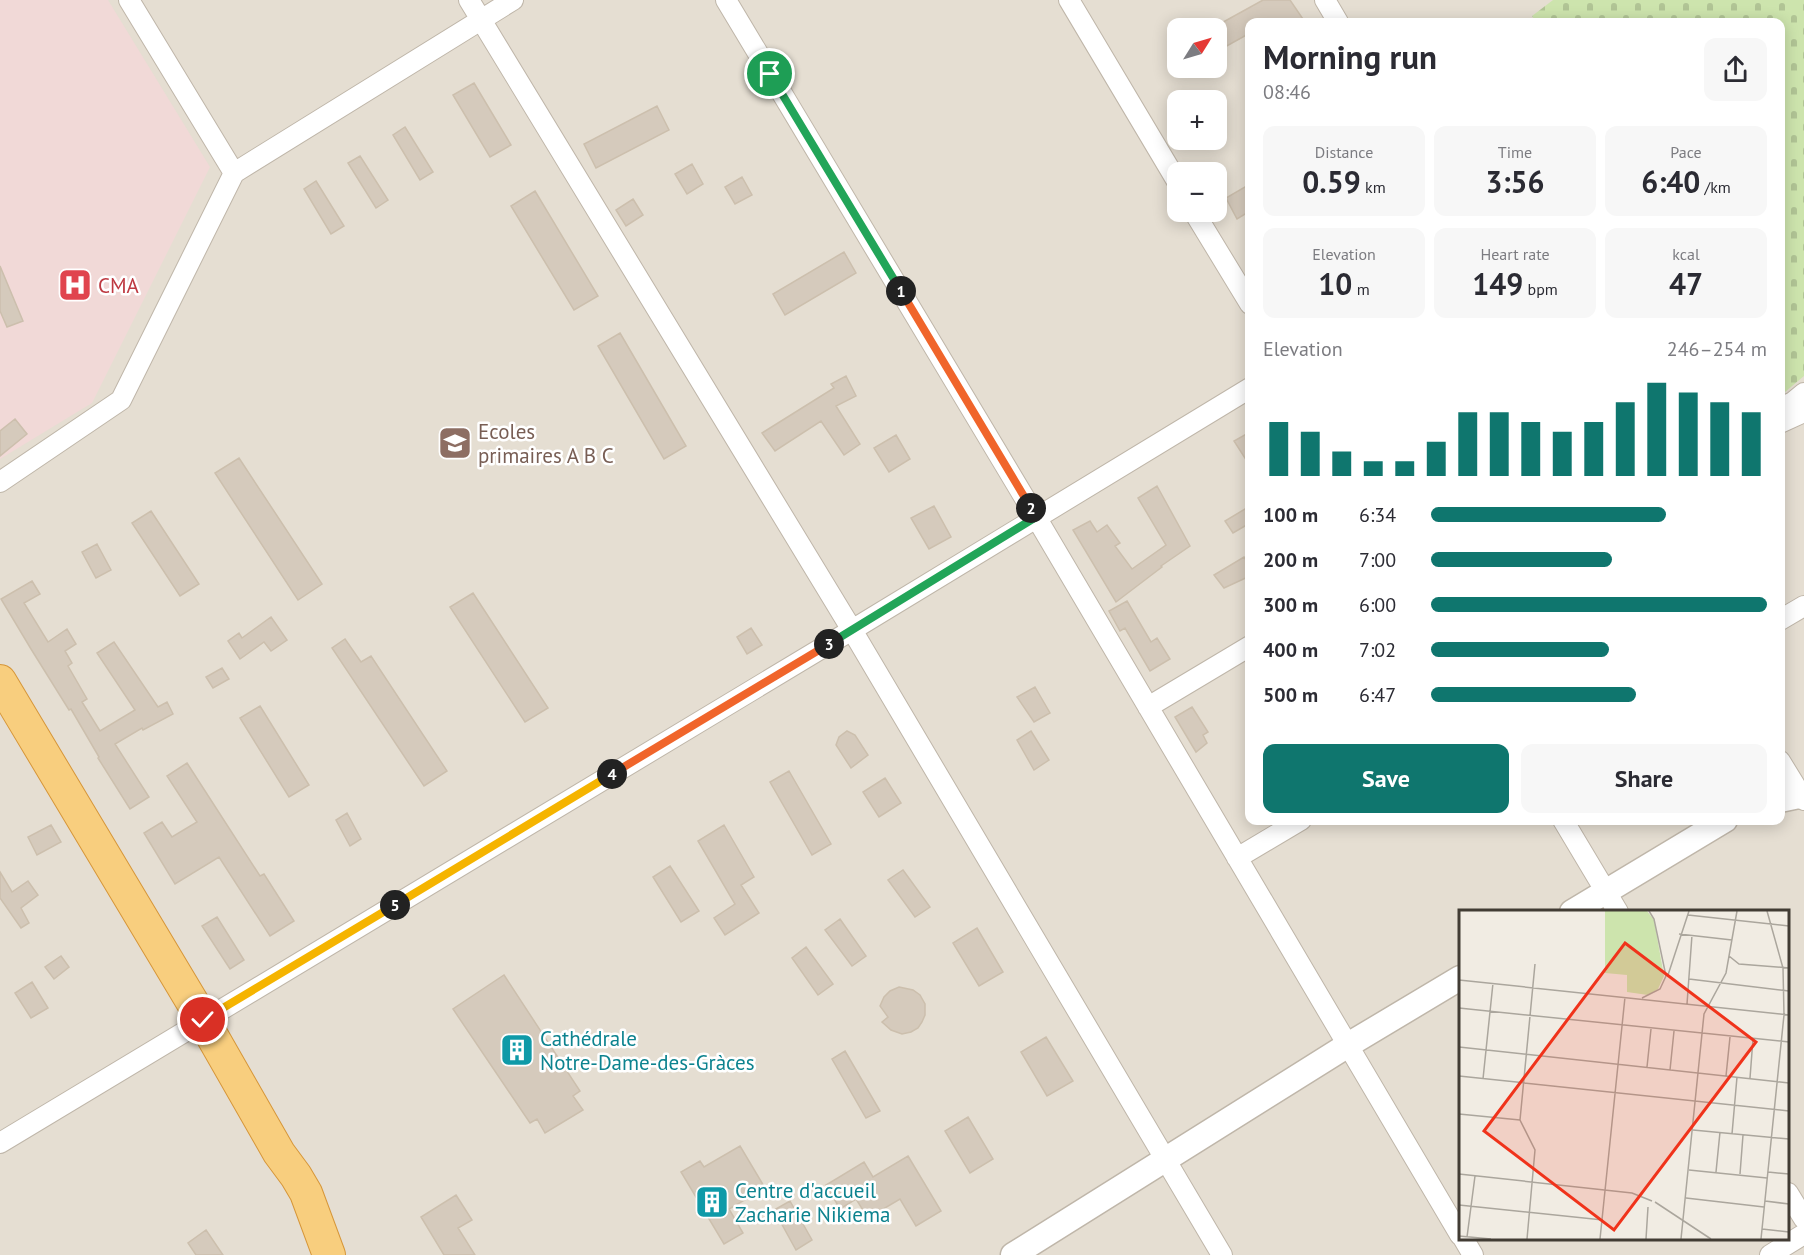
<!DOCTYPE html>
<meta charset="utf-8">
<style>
body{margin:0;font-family:"PT Sans",sans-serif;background:#f7f7f7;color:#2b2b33;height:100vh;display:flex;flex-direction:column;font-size:22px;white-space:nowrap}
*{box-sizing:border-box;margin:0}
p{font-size:20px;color:#7c7c81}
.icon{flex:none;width:33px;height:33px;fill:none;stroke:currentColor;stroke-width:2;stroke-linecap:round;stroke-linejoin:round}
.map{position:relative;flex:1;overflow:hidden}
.panel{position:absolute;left:1245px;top:18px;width:540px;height:807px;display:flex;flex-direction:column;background:#fff;border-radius:12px;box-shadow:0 3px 15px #0003}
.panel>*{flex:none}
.needle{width:39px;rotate:53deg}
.tools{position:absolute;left:1167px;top:18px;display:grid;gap:12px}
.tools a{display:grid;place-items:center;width:60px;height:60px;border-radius:12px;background:#fff;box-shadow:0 3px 15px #0003;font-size:30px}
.pin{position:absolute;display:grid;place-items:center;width:51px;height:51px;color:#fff;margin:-26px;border:3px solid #fff;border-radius:50%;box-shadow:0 2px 6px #0007}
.km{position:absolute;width:30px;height:30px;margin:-15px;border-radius:50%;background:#222;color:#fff;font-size:16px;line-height:30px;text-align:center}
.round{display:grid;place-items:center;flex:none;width:63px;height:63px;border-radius:12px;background:#f7f7f7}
.head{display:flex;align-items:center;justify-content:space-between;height:102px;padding:0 18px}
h1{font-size:33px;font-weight:700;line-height:45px}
.figures{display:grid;grid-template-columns:repeat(3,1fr);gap:9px;height:102px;padding:6px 18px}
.figures div{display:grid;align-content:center;border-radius:12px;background:#f7f7f7;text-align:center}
.figures b{font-size:30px;font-weight:700}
.figures small{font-size:16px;font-weight:400}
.figures p{font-size:16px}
.chart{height:168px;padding:12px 18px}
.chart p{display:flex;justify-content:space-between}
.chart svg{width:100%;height:108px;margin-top:6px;stroke:#0f766e;stroke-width:6}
.cta{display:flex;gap:12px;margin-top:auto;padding:12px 18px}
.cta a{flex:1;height:69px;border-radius:12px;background:#0f766e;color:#fff;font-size:24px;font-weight:700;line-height:69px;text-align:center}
.cta a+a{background:#f7f7f7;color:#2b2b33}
ul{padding:0 18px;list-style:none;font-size:20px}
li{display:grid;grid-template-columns:96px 72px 1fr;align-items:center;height:45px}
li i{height:15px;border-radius:8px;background:#0f766e}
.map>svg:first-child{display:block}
</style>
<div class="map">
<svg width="1804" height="1255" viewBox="0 0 1804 1255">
<defs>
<pattern id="cemetery-stones" width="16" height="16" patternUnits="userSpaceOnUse" patternTransform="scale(1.5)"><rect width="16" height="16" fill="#cde4ad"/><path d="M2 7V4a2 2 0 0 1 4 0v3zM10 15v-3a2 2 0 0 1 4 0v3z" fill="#b1c495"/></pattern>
</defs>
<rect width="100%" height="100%" fill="#f1ece3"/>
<path fill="#e5ded2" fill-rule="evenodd" d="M0 0H1804V1255H0ZM1250 22H1780V820H1250ZM1178 28H1216V68H1178ZM1178 100H1216V140H1178ZM1178 172H1216V212H1178ZM1460 912H1788V1238H1460Z"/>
<path fill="#f1d9d7" d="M0 0H108L210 167 92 403 0 459Z"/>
<path fill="url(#cemetery-stones)" d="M1553 0H1804V376L1785 392 1781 393 1780 22H1536L1532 16Z"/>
<path fill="#d5cabc" stroke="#ccbfad" stroke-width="1.5" d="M1263 0H1290L1305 22H1250V33L1216 52V26Z
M474 83 511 145 490 157 453 95Z
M657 106 669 130 596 168 584 144Z
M405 127 433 172 420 180 393 135Z
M360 156 388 200 376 208 348 163Z
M692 164 703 184 687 194 675 174Z
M742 177 752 195 735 204 725 187Z
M316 181 344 226 331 234 304 189Z
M1250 184V211L1237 219 1226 198Z
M535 191 598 296 574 310 511 206Z
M633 199 643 215 626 226 616 210Z
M844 252 856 273 785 315 773 294Z
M0 266 23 321 7 327 0 311Z
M620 333 686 446 664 459 598 346Z
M846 376 856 396 836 406 860 444 844 455 821 421 775 451 762 433 834 388 831 384Z
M15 419 27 434 0 456V431Z
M1250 432V466L1234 441Z
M896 435 910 459 889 472 874 448Z
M239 458 322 584 298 600 215 473Z
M1157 486 1190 546 1161 566 1162 567 1116 602 1073 530 1090 521 1097 532 1107 525 1120 543 1115 546 1132 569 1166 545 1138 498Z
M934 506 951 537 929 549 911 518Z
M1250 506V523L1233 533 1225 521Z
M151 511 199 584 180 596 132 523Z
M97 544 111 570 96 578 82 552Z
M1244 557 1250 566V576L1224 588 1214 575Z
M32 581 40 594 24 603 48 642 67 629 76 644 65 651 72 663 68 666 87 699 82 702 100 731 135 710 97 653 114 642 158 707 167 702 173 714 143 730 142 728 115 744 149 797 130 809 98 758 99 757 71 709 69 710 31 649 1 599Z
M473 593 548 708 525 722 450 607Z
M1127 601 1151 642 1157 638 1170 659 1150 671 1125 628 1120 631 1109 611Z
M271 617 287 640 271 651 264 642 240 659 228 641 239 633 242 638Z
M751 628 762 645 747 654 737 637Z
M345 639 361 662 371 656 447 771 424 786 332 648Z
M222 668 229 679 213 688 206 677Z
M1035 687 1050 713 1034 722 1017 697Z
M260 706 309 785 289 797 240 718Z
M1192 707 1208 732 1203 735 1207 743 1196 752 1175 717Z
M847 731 855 735 868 755 851 768 836 745 839 737Z
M1031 731 1049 760 1034 770 1017 740Z
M187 763 260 876 264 874 294 921 270 936 219 857 175 884 144 833 162 822 172 837 197 822 167 776Z
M789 771 831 844 812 855 770 782Z
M885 778 901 803 879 817 863 792Z
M347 813 361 839 350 846 336 820Z
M51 825 61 842 37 855 28 837Z
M724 825 754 877 741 885 759 913 725 935 714 918 735 904 698 841Z
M670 866 699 911 681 922 653 877Z
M903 870 930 907 915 917 888 880Z
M0 872 12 892 28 881 38 895 21 908 29 923 21 928 0 898Z
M217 917 244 960 230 969 202 926Z
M840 919 866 956 852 966 825 930Z
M977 928 1003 972 979 986 953 943Z
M806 947 833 984 818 995 792 958Z
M61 956 69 967 54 979 45 967Z
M504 975 580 1091 573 1096 583 1110 545 1133 537 1119 530 1123 453 1009Z
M32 982 48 1008 31 1018 15 993Z
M899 987 913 990 920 995 925 1004V1015L922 1022 918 1028 911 1032 902 1034 891 1030 882 1022 888 1017 880 1006 884 997 890 991Z
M1046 1037 1073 1081 1047 1096 1021 1052Z
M845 1051 880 1111 866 1118 832 1059Z
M968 1117 993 1159 970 1173 945 1131Z
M740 1146 765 1188 729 1209 743 1233 724 1244 681 1172 700 1161 704 1167Z
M908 1156 941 1211 916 1226 900 1199 868 1218 856 1199 840 1209 826 1185 864 1162 873 1177Z
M456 1195 472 1220 458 1228 475 1255H444L421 1217Z
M790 1201 812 1240 796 1250 774 1210Z
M206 1230 223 1255H196L188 1243Z"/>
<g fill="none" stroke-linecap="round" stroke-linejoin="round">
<defs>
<path id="minor" d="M129 0 234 173
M469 0 852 630 1222 1255
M726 0 1036 517 1460 1235
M1069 0 1178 183
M1325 0 1338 22
M1194 212 1250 304
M1780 408 1793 402 1804 393
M1780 423 1804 412
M0 482 121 400 234 173 513 0
M1780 620 1804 606
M1148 707 1250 646
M1780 761 1804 800
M1563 820 1618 912
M1237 858 1301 820
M0 1143 852 630 1250 388
M1788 1193 1804 1219
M1463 1238 1473 1255
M1770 1255 1804 1234"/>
<path id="tertiary" d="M1780 800 1804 795
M1572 912 1725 820
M1013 1255 1348 1045 1460 978"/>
<path id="trunk" d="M0 681 203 1020 279 1153 296 1176 306 1193 329 1255"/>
</defs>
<use href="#minor" stroke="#bfb6a9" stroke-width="22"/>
<use href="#tertiary" stroke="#bfb6a9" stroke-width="27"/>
<use href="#trunk" stroke="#d69639" stroke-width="34"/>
<use href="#minor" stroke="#fff" stroke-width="20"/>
<use href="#tertiary" stroke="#fff" stroke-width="24"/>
<use href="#trunk" stroke="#f8ce7e" stroke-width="32"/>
</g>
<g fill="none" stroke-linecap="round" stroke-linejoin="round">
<defs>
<path id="split-1" d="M770 74 901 291"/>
<path id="split-2" d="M901 291 1031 508"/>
<path id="split-3" d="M829 644 1036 517 1031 508"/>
<path id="split-4" d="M612 774 829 644"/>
<path id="split-5" d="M395 905 612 774"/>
<path id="split-6" d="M203 1020 395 905"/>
</defs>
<use href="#split-1" stroke="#fff" stroke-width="12"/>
<use href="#split-2" stroke="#fff" stroke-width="12"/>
<use href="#split-3" stroke="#fff" stroke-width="12"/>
<use href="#split-4" stroke="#fff" stroke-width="12"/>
<use href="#split-5" stroke="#fff" stroke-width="12"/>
<use href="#split-6" stroke="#fff" stroke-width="12"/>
<use href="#split-1" stroke="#22a559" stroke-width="8"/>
<use href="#split-2" stroke="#f0652b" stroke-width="8"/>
<use href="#split-3" stroke="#22a559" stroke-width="8"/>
<use href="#split-4" stroke="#f0652b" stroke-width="8"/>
<use href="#split-5" stroke="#f5b400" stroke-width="8"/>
<use href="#split-6" stroke="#f5b400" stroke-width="8"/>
</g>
<defs>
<symbol id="hospital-square" viewBox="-11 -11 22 22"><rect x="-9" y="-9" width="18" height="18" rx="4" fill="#e0444e" stroke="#fff"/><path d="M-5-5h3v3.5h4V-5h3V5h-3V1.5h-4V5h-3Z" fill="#fff"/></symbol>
<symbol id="school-square" viewBox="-11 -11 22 22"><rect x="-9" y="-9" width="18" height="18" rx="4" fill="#8d6e63" stroke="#fff"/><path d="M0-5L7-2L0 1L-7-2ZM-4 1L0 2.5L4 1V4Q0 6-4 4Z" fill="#fff"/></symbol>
<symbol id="building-square" viewBox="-11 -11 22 22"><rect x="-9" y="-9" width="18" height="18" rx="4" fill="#0f9aa8" stroke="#fff"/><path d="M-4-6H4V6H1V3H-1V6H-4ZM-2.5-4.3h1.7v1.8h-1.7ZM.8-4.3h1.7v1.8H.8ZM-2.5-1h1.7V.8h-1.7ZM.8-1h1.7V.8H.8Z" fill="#fff"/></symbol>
</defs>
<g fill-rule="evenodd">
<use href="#hospital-square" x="56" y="266" width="38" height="38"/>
<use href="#school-square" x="436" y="424" width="38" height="38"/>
<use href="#building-square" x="498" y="1031" width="38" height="38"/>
<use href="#building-square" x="693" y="1183" width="38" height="38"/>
</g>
<g text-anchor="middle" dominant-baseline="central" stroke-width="5" stroke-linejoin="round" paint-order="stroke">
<g font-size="21" fill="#be3a42" stroke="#fff" text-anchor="start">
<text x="98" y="285">CMA</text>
</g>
<g font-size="21" fill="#785e54" stroke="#fff" text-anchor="start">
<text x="478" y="431">Ecoles<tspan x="478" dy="24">primaires A B C</tspan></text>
</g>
<g font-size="21" fill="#0d838f" stroke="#fff" text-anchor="start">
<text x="540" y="1038">Cathédrale<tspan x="540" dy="24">Notre-Dame-des-Gràces</tspan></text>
<text x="735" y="1190">Centre d'accueil<tspan x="735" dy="24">Zacharie Nikiema</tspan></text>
</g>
</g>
<g transform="translate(1459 910)">
<rect width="330" height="330" fill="#f1ece3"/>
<path d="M146 1H188L195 10 205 66 199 79 189 85 168 82V65L146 63Z" fill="#cde4ad"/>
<path fill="none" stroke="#aba69d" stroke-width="1.5" d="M229 5 330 16M220 24 273 30M270 46 280 54 330 58M209 65 230 1M230 69 330 81M0 70 330 105M183 88 201 79 207 66 195 9 190 1M228 94 233 25M0 98 330 132M0 137 330 173M188 157 192 119M211 160 215 121M0 166 330 201M267 166 271 127M291 168 294 129M24 169 34 73M0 204 61 210M234 220 330 229M273 224 278 167M230 260 308 268M257 262 261 222M309 262 330 264M0 264 173 283 193 291M281 264 284 225M227 288 305 297M306 291 330 294M196 292 252 329M0 295 144 310M303 319 330 322M0 326 32 329M8 327 16 266M68 329 76 240 61 210 76 54M141 329 166 87M187 329 189 297M222 329 245 104 267 63 278 1M302 329 325 105 324 58 308 1"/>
<path fill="#f0331b" fill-opacity="0.15" stroke="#f0331b" stroke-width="3" d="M166 33 297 132 155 320 25 221Z"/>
<rect width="330" height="330" fill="none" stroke="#423c34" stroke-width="3"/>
</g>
</svg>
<div class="tools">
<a><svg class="needle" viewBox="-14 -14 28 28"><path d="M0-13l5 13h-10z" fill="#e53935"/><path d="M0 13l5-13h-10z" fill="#7c7c81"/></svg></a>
<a>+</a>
<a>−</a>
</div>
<div class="pin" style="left:770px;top:74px;background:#1e9e55"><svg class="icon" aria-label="arrive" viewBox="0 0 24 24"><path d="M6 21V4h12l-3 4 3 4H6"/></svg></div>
<div class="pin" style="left:203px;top:1020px;background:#d93025"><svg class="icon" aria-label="check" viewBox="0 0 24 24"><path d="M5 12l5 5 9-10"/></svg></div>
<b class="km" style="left:901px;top:291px">1</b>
<b class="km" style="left:1031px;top:508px">2</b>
<b class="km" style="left:829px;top:644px">3</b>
<b class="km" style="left:612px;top:774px">4</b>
<b class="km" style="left:395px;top:905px">5</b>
<section class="panel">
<div class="head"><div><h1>Morning run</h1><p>08:46</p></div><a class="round"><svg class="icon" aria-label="share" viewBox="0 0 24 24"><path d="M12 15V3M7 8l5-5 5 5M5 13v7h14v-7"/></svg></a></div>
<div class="figures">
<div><p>Distance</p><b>0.59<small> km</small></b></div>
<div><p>Time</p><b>3:56</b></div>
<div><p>Pace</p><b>6:40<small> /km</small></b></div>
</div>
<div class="figures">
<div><p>Elevation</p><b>10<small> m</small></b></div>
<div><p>Heart rate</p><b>149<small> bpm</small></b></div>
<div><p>kcal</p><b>47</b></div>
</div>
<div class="chart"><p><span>Elevation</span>246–254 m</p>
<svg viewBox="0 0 160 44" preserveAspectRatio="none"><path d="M5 44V22M15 44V26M25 44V34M35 44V38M45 44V38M55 44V30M65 44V18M75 44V18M85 44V22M95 44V26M105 44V22M115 44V14M125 44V6M135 44V10M145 44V14M155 44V18"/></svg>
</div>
<ul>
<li><b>100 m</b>6:34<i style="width:70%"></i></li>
<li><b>200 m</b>7:00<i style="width:54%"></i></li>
<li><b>300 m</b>6:00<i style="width:100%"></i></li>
<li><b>400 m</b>7:02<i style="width:53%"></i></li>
<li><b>500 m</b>6:47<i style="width:61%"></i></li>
</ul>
<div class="cta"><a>Save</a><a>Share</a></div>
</section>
</div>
